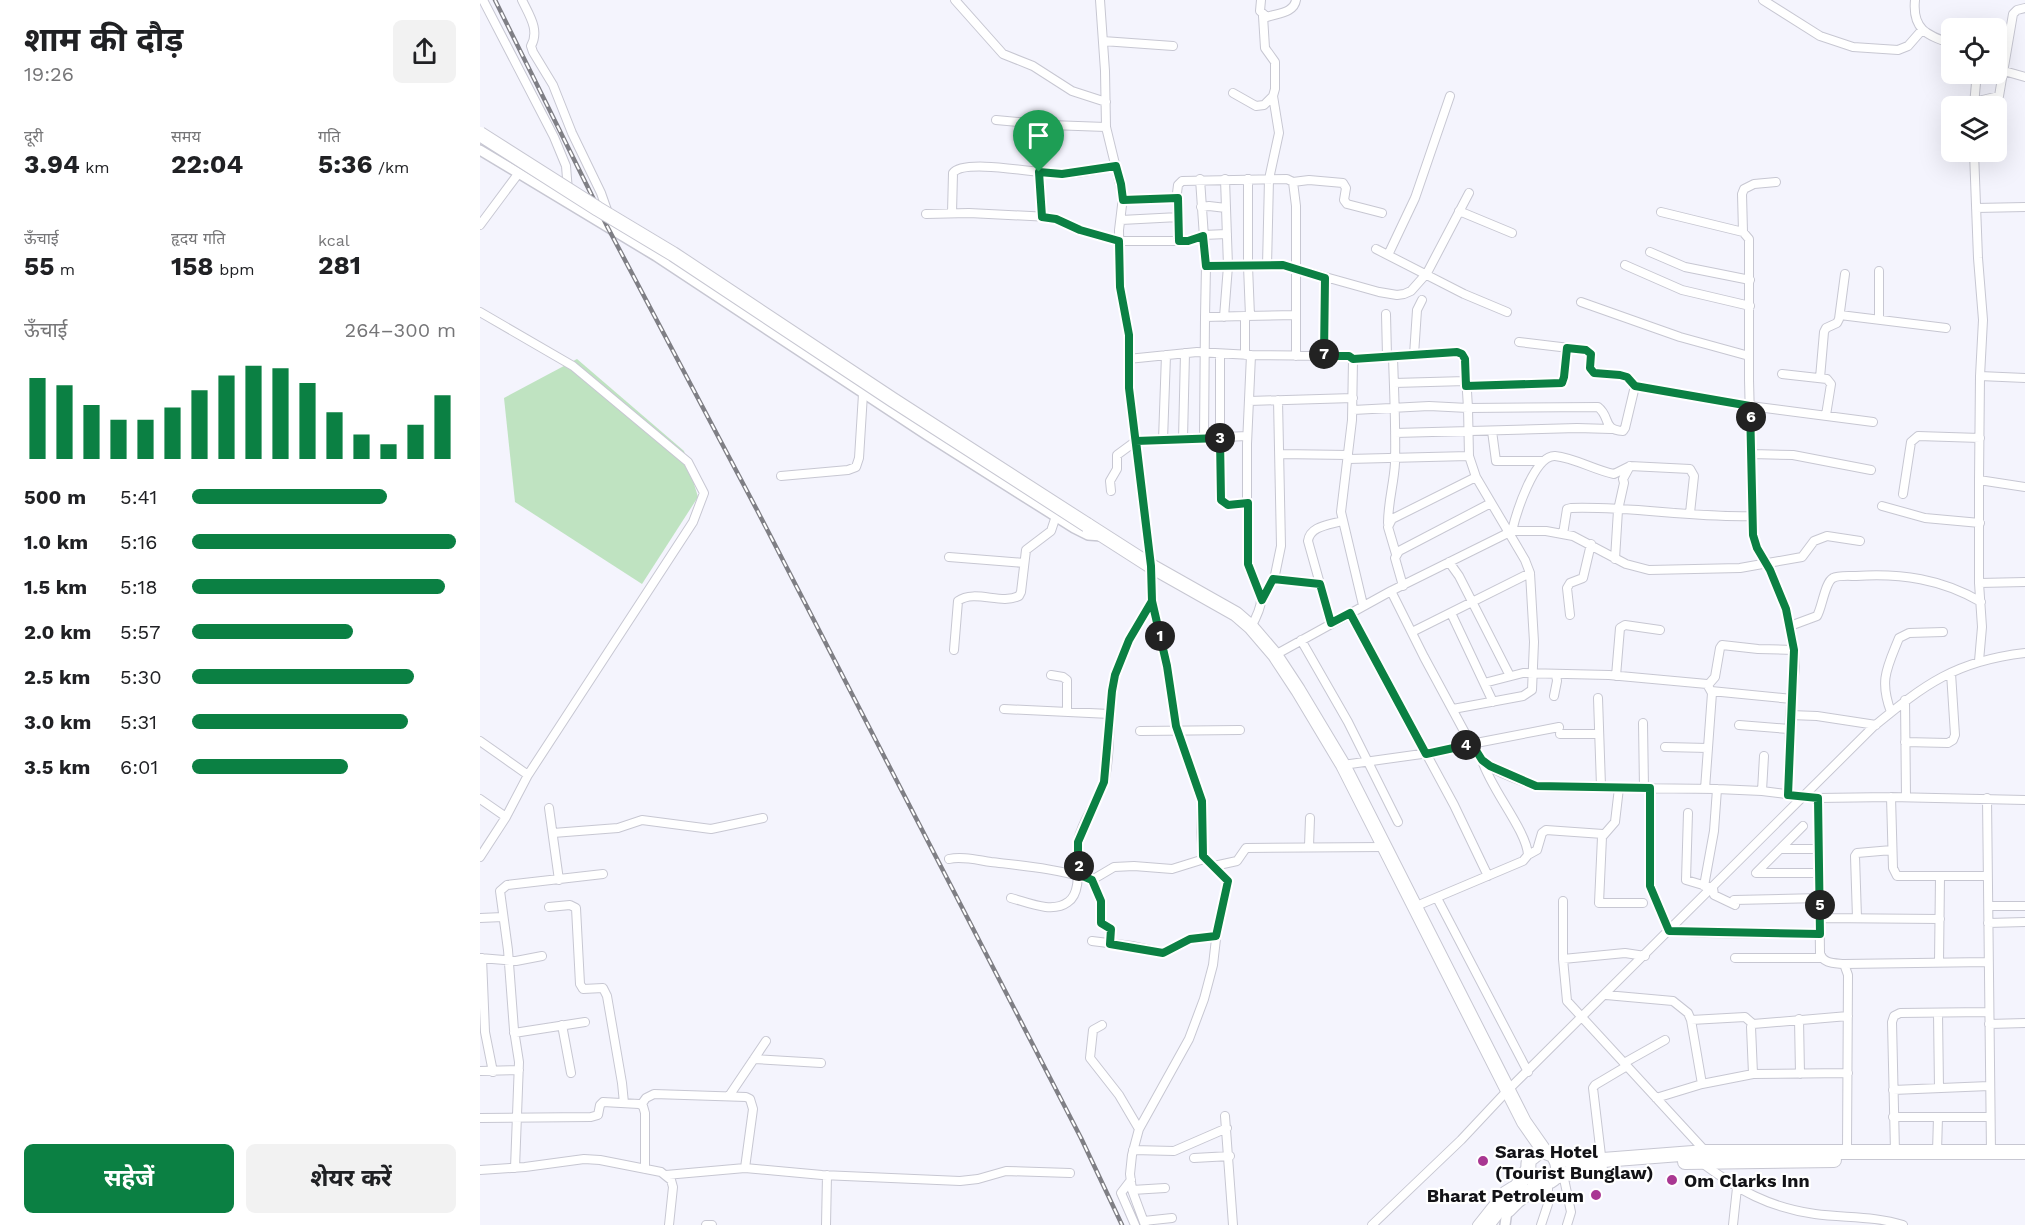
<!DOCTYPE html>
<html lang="hi">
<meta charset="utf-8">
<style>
body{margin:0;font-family:"Work Sans","Noto Sans Devanagari",sans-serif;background:#f2f2f2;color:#202124;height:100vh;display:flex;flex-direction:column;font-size:22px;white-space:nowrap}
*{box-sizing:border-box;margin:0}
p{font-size:20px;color:#757577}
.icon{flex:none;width:33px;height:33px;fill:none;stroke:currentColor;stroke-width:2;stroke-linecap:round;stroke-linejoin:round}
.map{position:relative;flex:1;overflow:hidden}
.details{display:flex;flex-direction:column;background:#fff;width:480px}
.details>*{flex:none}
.fabs{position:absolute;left:1461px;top:18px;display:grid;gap:12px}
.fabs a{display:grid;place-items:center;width:66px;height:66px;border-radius:9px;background:#fff;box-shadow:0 6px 24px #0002;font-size:30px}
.pin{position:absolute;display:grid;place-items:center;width:51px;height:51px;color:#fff;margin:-62px -26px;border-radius:50% 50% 50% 0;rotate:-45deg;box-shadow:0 0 6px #0007}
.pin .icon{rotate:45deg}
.km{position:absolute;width:30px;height:30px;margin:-15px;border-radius:50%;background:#222;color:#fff;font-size:16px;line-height:30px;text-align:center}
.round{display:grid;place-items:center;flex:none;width:63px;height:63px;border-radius:9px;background:#f2f2f2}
.head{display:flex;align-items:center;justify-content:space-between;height:102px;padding:0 24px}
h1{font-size:33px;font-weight:700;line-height:45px}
.figures{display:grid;grid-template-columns:repeat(3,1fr);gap:9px;height:102px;padding:6px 24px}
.figures div{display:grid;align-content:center}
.figures b{font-size:26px;font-weight:700}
.figures small{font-size:16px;font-weight:400}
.figures p{font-size:16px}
.chart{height:168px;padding:12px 24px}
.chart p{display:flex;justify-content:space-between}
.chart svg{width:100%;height:108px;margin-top:6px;stroke:#0b8043;stroke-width:6}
.button{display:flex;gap:12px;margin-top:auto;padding:12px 24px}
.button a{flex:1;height:69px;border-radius:9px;background:#0b8043;color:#fff;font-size:24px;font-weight:700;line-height:69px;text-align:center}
.button a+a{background:#f2f2f2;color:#202124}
ul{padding:0 24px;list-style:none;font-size:20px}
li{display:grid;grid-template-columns:96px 72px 1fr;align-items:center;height:45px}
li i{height:15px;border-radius:8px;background:#0b8043}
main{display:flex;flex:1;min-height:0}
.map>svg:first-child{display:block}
</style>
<main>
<section class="details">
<div class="head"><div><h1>शाम की दौड़</h1><p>19:26</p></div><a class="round"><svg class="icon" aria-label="share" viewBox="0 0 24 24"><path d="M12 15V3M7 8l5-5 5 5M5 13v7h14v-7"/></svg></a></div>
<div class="figures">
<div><p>दूरी</p><b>3.94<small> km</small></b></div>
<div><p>समय</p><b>22:04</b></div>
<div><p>गति</p><b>5:36<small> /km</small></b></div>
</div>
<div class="figures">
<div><p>ऊँचाई</p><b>55<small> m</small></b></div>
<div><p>हृदय गति</p><b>158<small> bpm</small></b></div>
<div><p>kcal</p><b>281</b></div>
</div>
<div class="chart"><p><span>ऊँचाई</span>264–300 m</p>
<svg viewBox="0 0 160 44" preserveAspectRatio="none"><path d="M5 44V11M15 44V14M25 44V22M35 44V28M45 44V28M55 44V23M65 44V16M75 44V10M85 44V6M95 44V7M105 44V13M115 44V25M125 44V34M135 44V38M145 44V30M155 44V18"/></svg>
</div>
<ul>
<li><b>500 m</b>5:41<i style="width:74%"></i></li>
<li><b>1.0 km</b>5:16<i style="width:100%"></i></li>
<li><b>1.5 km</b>5:18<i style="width:96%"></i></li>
<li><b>2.0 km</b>5:57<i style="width:61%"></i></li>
<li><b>2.5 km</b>5:30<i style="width:84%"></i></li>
<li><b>3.0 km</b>5:31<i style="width:82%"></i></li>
<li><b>3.5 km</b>6:01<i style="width:59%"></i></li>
</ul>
<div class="button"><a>सहेजें</a><a>शेयर करें</a></div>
</section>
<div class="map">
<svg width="1545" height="1225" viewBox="0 0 1545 1225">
<rect width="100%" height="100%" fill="#f4f4fd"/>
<path fill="#bfe3c1" d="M97 359 204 451 218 497 162 584 35 502 24 398Z"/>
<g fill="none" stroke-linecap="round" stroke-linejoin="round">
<defs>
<path id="minor" d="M3 0 74 137 86 166 88 191
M42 0C49 15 60 30 51 46L53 52 73 85 92 133 121 193 128 213
M475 0 523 54 553 66 592 91 626 102
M781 0 780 11 787 17C798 13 814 13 816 0
M1283 0 1340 36 1373 47 1418 50 1428 46 1442 30
M1435 0C1432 30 1447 35 1472 44
M623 41 693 46
M1524 71 1545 77
M1494 74 1496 83 1494 105
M753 93 776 106 784 105 793 96 795 89V62L785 48 783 16
M1494 102 1519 96 1533 14 1537 10 1545 8
M516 120 570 125 626 127
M1494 152 1498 258 1503 320 1500 376 1499 480V583L1502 627 1499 661
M559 172 562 217
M720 179 726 266 725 317 765 316
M768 179V266L770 316
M813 182 829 180 863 183 866 188 864 200 867 204 902 213
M643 200 698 198
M721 207 729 206 746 208
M1496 208 1545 207
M979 211 1032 233
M1181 212 1263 232 1269 239V380L1273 535 1277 548 1288 564 1306 609 1314 650 1315 666 1310 715 1308 795
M472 213 473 173C484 158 561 174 581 174 599 174 618 169 636 166
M446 214 489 213 570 217 600 230 639 241H708L723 235 747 234
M641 220 699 217
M0 225 38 174
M1263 232 1262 194 1264 189 1274 184 1296 182
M699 241 697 193 698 185 702 181 807 179 813 182 816 206V356
M896 249 984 294 1027 312
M1170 252 1205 267 1270 280
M908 255 935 198 970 96
M1145 265 1202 290 1270 306
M726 266H806L899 292 917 295 924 294 931 291 947 273 989 193
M787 266 789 179 799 133 793 96
M1399 271V319
M1101 302 1200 337 1269 356
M0 312 93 366 208 462 224 493 213 522 48 775 26 817 0 857
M906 314 907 356
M1360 315 1466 328
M744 317 748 266 745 179
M1039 342 1106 350 1111 354 1110 368 1112 372 1140 375 1147 377 1155 386 1270 406 1393 422
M740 354V495L741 500 748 505 768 503
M765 355V316L816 315
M771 355 869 356 873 359 872 420 861 512 883 605
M934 355 937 310 942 300
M844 356 845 278
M648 359 717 352 771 355 767 444V558C771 593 794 586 771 627
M873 359 977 352 982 354 985 359 988 408 1118 407C1131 417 1122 430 1143 431L1145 428 1155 386
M1302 374 1347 379 1351 384 1346 415
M1500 376 1545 378
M1340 378 1344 332 1346 328 1357 323 1359 319 1365 274
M914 383 986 381
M986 386 1082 383 1084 377 1087 349
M769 401 873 398
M873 410 949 406 988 408 989 456 996 477 1045 560 1050 573 1054 642 1052 690 1043 696 973 709
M1012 431 1016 461H1063
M915 433 1097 428 1131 429
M724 438 725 317
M703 439 705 353
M683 440 686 355
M800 454 868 455
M1272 454 1313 455 1391 470
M868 459 989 456
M301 476 368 470 376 467 379 458 383 394
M1499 480 1545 487
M631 491 630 481 637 469V455L656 441 767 436
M1423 494 1431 442 1438 436 1500 438
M1402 506 1445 518 1500 523
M908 523C908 502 914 483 915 463 916 427 914 392 913 356
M1032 531C1036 514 1054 455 1075 456 1095 458 1114 470 1134 474L1150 466 1210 469 1214 476 1210 513
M1083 534 1087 509 1091 508C1152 506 1212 518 1273 516
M916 554 908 527 912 519 996 477
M469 557 544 563
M1135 559 1138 510 1144 483 1143 479 1150 466
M969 562 979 576 1030 676
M793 579 840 584
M1499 583 1545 582
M923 586 915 558 919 551 1011 503
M911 591 1032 531H1066L1093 536 1146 564 1169 570 1260 568 1322 557 1334 541 1347 536 1380 541
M782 600 795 575 801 546 798 400
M870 613 974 805 1008 876
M971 613 1013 702
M1090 615 1087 588 1090 583 1103 578 1111 544
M851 623 828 541C830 526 849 525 862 521
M1310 626 1337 616C1342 608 1345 582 1353 578 1358 575 1370 576 1376 576 1421 573 1462 579 1501 602
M932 632 1050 573
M821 640 868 722 918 822
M474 650 478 601C495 589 521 605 539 596L541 592 546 550 571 531 576 516
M795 655 911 591 944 657 991 744 1079 727
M571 675 583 677 587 680V712
M1136 676 1140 628 1145 625 1180 630
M1004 683 1043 673 1129 675 1227 684 1232 693 1225 789
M1228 685 1235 677 1240 648 1242 645 1278 649 1314 650
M1231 691 1312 699
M1074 696 1077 681 1076 674
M1118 698 1121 786
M1425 700 1426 797
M524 709 630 714
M1411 712C1399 680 1407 668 1419 638L1429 633 1463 632
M1310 715 1337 716 1396 725
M1163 723 1164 788
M1259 725 1309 729
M660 731 760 730
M1080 734H1119
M0 741 48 775
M1425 742 1468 743 1473 740 1475 735 1471 673
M1185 747 1228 748
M863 765 956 752 991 744C995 749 998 755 1002 760 1013 772 1048 784 1063 787L1237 789 1282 791 1338 798 1411 797 1545 800
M1139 788 1135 822 1122 837 1119 903H1163
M1170 788V886L1189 931 1225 933 1340 934
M1282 791 1284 756
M1411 797 1413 868 1417 876H1507
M1338 798 1340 953C1343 964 1354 963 1364 964L1368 975 1367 1151
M1507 798 1511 1152
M0 799 26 817
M69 808 79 880
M1208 813 1206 880 1233 888 1234 895 1255 905
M1323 826 1276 873H1339
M73 833 138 828 162 820 231 829 283 818
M829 846 830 818
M1301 849H1339
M1048 855 1057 850 1062 833 1066 830 1123 834
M469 859C482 856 497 860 511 862 545 866 580 869 612 880L634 867 654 866 692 869 721 860 723 856 721 832 722 800 696 726 687 666 671 594V566L649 388V335L640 287 639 230 643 197 626 127 625 71 620 0
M734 866 757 861 766 848 904 847
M612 880 621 901V923L631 930 630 944
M1224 886 1234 831 1237 789
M531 898C547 902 572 914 588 902 604 891 595 858 598 841 602 819 620 800 625 778 631 751 628 720 632 692 636 659 655 629 672 601
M957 898 1048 1072
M1254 900 1340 898
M1083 901V959L1087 1001 1226 1152
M1509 906H1545
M69 907 90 905 96 908 100 984 103 989 123 988 127 996 142 1083 144 1103
M934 907 1043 861 1048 855C1047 831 1010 788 1002 760
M0 918 23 917
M1340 918 1460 919
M1377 918 1375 856 1377 853 1412 850
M1508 923 1545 922
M612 941 652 946 683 953 710 939 736 936
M0 958 36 961 62 956
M2 958 5 1032 13 1072
M1255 958H1342
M1083 959 1145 953 1165 956
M1459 962 1460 877
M1364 964 1508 962
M1126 995 1193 1001 1208 1013 1211 1020 1222 1084
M1458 1013 1459 1088
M1319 1019 1320 1074
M1211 1020 1265 1017 1273 1024
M1509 1024 1545 1023
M82 1025 91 1073
M622 1025 613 1030 610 1058 639 1095 659 1129
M34 1033 105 1022
M274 1059 341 1063
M1144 1063 1185 1040
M0 1071 39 1070
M1273 1074 1271 1027 1273 1024 1368 1016
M1413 1090 1509 1086
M249 1096 286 1041
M1176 1098 1222 1084 1273 1074 1368 1073
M161 1105 166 1098 174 1094 266 1097 270 1099 273 1109 265 1168
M745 1116 753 1225
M1413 1117H1510
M0 1118 111 1117 118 1115 120 1105 123 1102 159 1104 163 1106 165 1113V1169
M653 1150 694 1151 747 1128
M1415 1152 1412 1022 1414 1016 1420 1013 1508 1012
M1457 1152 1458 1117
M714 1158 750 1156
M1222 1163C1260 1191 1288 1207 1335 1214 1365 1218 1395 1216 1423 1225
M1122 1164 1113 1088 1115 1085 1147 1066
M35 1168 39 1062 34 1030 28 950 20 891 27 885 123 874
M0 1170 45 1167 104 1159 120 1160 181 1172 191 1180 193 1187 189 1225
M1083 1174 1091 1212 1087 1225
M186 1175 265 1168 342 1175 480 1181 498 1179 526 1171 590 1173
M651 1180 641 1193 655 1225
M652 1190 685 1188
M664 1221 692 1218
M226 1225H232
M346 1225 347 1175
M665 1225 652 1190 650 1174 652 1155 659 1129 709 1039 724 999 733 965 737 930 748 881 723 856
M892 1225 981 1140 1027 1091 1393 727C1445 684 1476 661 1545 653
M997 1225 1024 1191 1032 1186
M1061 1225 1068 1204V1182
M1253 1225 1257 1188"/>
<path id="tertiary" d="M0 150 176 256 447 435 594 528 608 535 622 536
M1025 1225 1027 1211"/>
<path id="trunk" d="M607 525 671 566 756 614 771 627 795 655 818 690 863 765 1044 1122 1065 1152
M1073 1155C1094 1184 1042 1198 1049 1160L1059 1152H1065L1087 1160 1110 1161 1226 1152H1545
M1205 1162 1354 1160
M1075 1177 1094 1172 1120 1169
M1028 1210 1037 1201 1061 1183
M1007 1225 1041 1181 1048 1169"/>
</defs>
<use href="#minor" stroke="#c7c7d2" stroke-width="10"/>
<use href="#tertiary" stroke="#c7c7d2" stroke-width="12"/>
<use href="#trunk" stroke="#c7c7d2" stroke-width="16"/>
<use href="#minor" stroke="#fff" stroke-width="8"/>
<use href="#tertiary" stroke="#fff" stroke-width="9"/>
<use href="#trunk" stroke="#fff" stroke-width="14"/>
<defs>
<path id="rail" d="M15 0 128 228 277 510 601 1138 642 1225"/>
</defs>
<use href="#rail" stroke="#7f7f85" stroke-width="4.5"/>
<use href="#rail" stroke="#fff" stroke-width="2" stroke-dasharray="7" stroke-linecap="butt"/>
<defs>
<path id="trunk-bridge" d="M0 134 118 209 193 254 413 400 607 525"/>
</defs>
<use href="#trunk-bridge" stroke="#c7c7d2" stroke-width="16" stroke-linecap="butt"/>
<use href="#trunk-bridge" stroke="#fff" stroke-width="14"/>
</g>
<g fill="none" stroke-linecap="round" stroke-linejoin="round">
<defs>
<path id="route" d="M559 172 562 217 576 219 600 230 639 241 640 287 649 335V388L671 566 672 601 687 666 696 726 722 801 723 856 748 881 736 936 710 939 683 953 630 944 631 929 621 923V901L612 880 598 874V842L624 782 632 691 635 675 649 640 672 601 671 566 656 441 740 438 741 500 748 505 768 503V564L782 600 793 579 840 584 851 623 870 613 946 754 992 744 1002 760 1010 766 1056 786 1170 788V886L1189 931 1340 934 1338 798 1308 795 1314 650 1306 609 1290 570 1277 548 1273 535 1270 406 1155 386 1147 377 1140 375 1114 373 1110 368 1111 354 1106 350 1087 348 1084 377 1082 383 986 386 985 359 982 354 977 352 873 359 869 356H844L845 278 803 265 726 266 723 236 708 241H699L698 198 643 200 641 184 636 166 582 174 559 172"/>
</defs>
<use href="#route" stroke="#fff" stroke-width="12"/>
<use href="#route" stroke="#0b8043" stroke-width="8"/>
</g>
<g fill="#a93792" stroke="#fff" stroke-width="2">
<circle cx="1003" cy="1161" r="6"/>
<circle cx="1192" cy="1180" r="6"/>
<circle cx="1116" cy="1195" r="6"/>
</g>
<g text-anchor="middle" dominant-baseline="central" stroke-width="4.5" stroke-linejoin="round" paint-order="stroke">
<g font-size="18" font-weight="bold" fill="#131317" stroke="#fff" text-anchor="start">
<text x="1015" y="1151">Saras Hotel<tspan x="1015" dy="21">(Tourist Bunglaw)</tspan></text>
<text x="1204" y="1180">Om Clarks Inn</text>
<text x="1104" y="1195" text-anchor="end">Bharat Petroleum</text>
</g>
</g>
</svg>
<div class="fabs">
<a><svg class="icon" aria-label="locate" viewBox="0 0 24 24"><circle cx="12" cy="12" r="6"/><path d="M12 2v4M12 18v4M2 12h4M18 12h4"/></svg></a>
<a><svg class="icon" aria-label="layers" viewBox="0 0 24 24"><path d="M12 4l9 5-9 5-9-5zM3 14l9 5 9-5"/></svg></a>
</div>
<div class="pin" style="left:559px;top:172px;background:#1e9e55"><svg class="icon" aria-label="arrive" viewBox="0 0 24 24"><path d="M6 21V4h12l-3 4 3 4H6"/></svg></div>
<b class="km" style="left:680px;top:636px">1</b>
<b class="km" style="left:599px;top:866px">2</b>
<b class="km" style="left:740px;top:438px">3</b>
<b class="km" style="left:986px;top:745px">4</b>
<b class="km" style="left:1340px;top:905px">5</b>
<b class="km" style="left:1271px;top:417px">6</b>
<b class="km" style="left:844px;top:354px">7</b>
</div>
</main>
